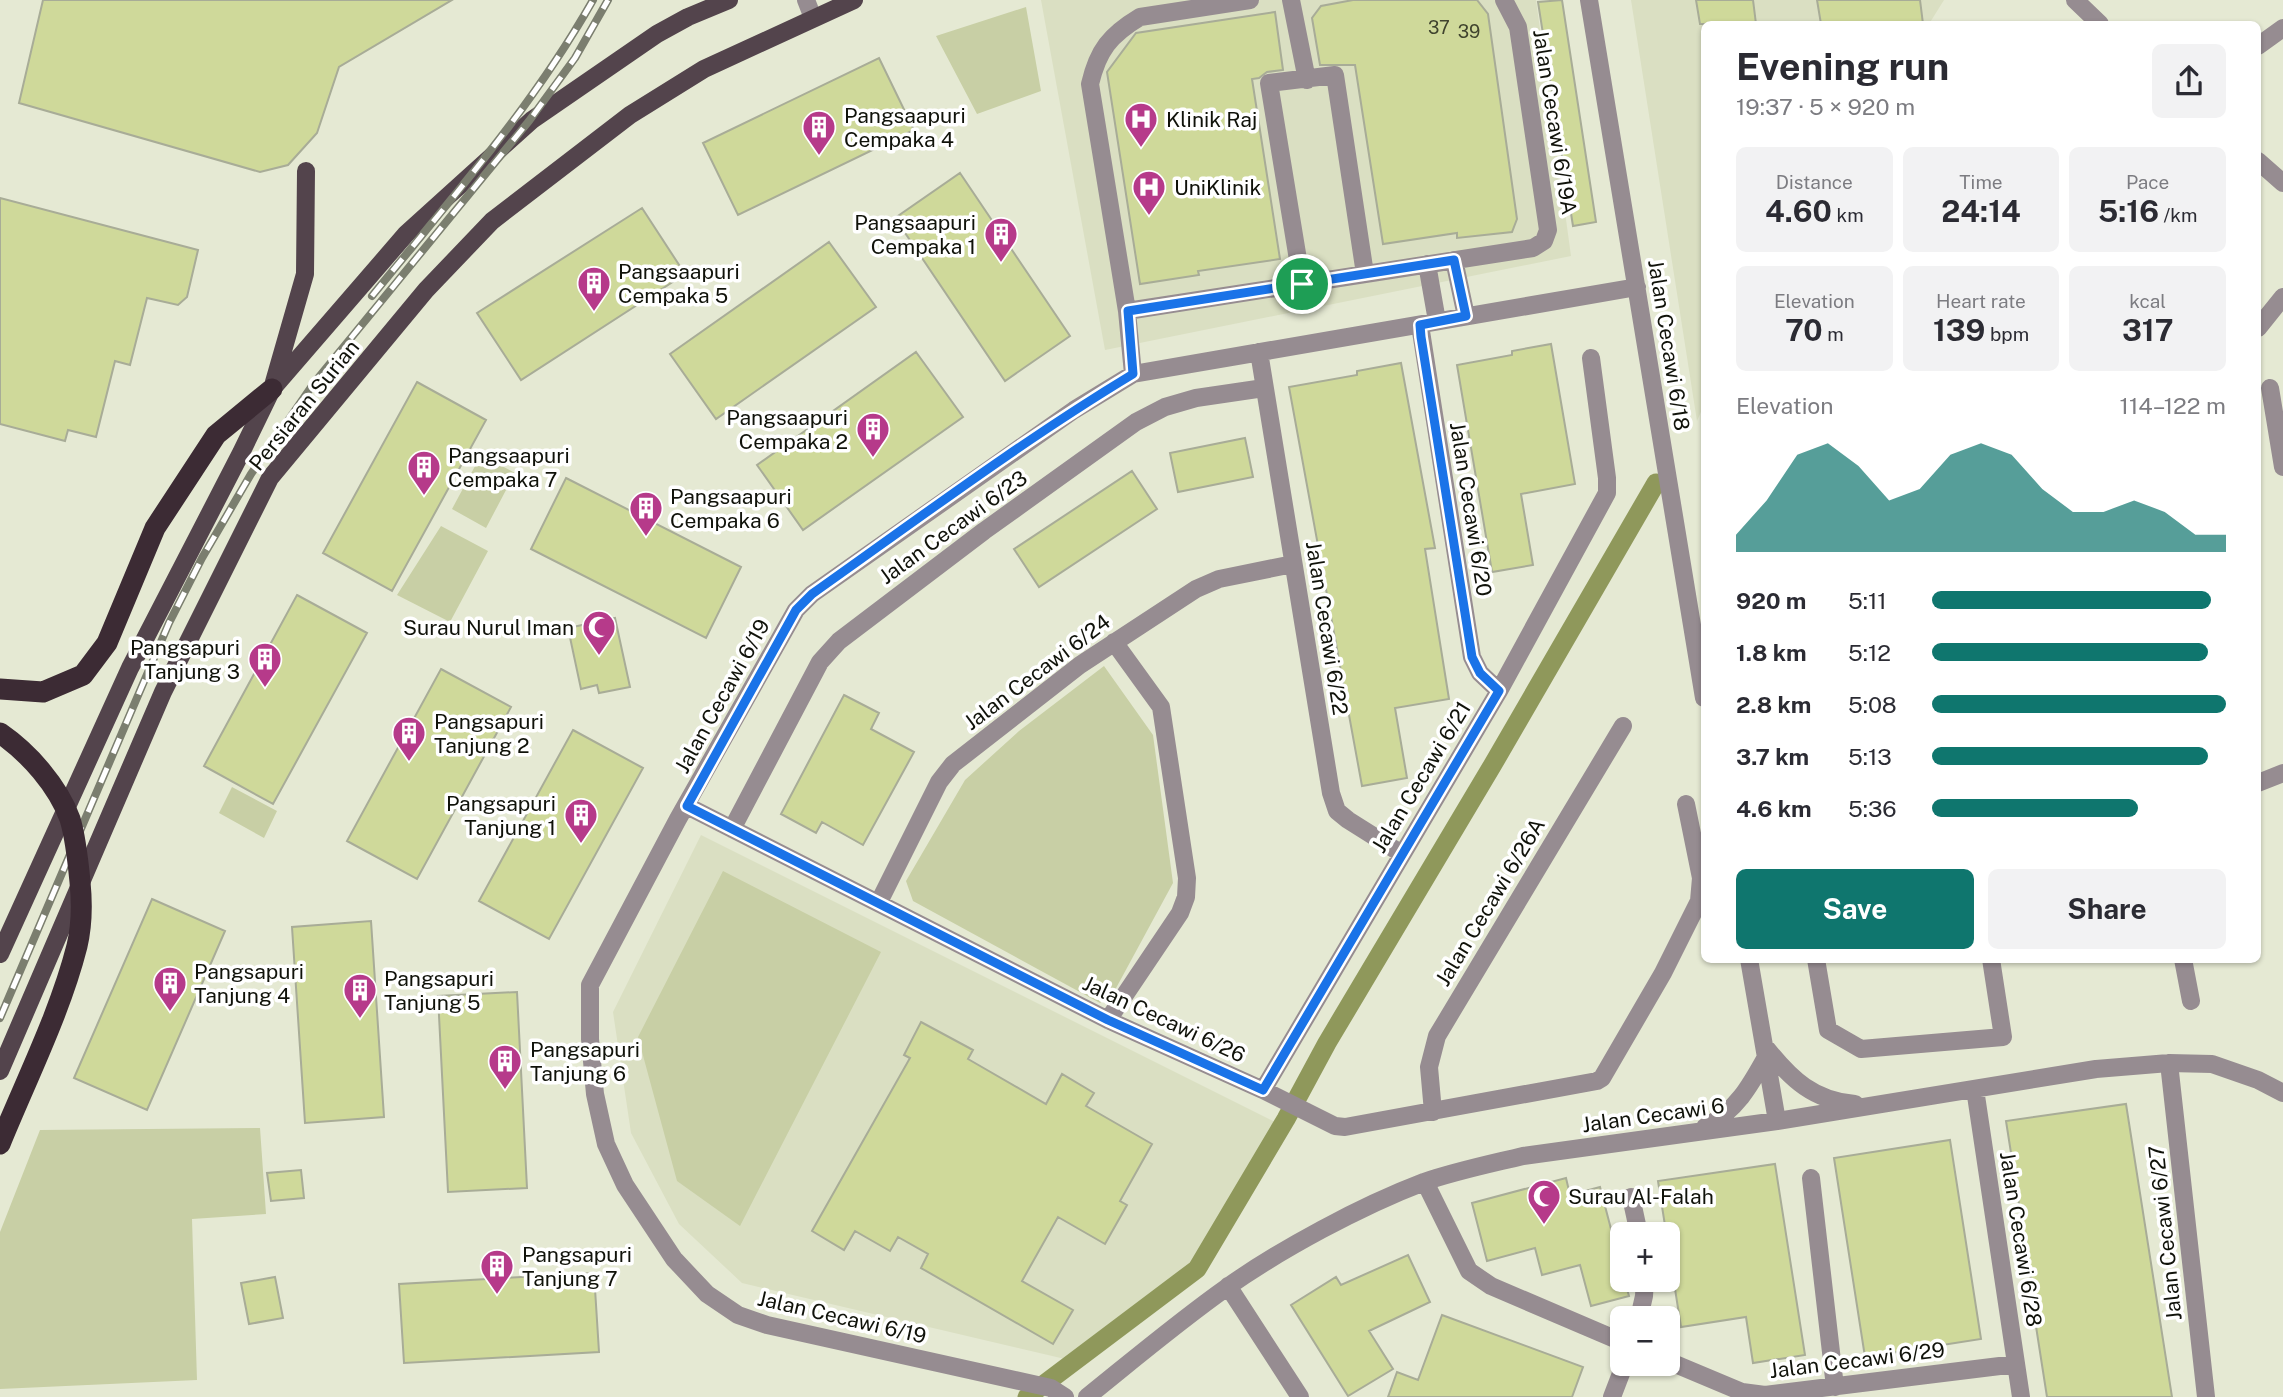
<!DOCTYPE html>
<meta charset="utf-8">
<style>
body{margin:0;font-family:"Public Sans",sans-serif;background:#f2f2f3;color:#2b2b33;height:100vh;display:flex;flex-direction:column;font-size:26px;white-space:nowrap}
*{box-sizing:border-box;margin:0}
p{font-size:23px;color:#7c7c81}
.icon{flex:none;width:38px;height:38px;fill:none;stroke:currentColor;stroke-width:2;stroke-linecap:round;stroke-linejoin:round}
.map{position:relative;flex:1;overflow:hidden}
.details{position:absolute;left:1701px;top:21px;width:560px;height:942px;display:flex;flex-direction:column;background:#fff;border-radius:10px;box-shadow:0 2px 5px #0004}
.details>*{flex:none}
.tools{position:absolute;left:1610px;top:1222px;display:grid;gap:14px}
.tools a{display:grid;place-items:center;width:70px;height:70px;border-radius:10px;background:#fff;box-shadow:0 2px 5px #0004;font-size:35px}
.pin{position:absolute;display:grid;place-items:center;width:60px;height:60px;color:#fff;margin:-30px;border:4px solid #fff;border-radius:50%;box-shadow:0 2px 7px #0007}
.round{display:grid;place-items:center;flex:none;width:74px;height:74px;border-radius:10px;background:#f2f2f3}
.summary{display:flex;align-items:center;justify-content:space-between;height:119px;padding:0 35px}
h1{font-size:38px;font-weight:700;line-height:52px}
.metrics{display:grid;grid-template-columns:repeat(3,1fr);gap:10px;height:119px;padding:7px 35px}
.metrics div{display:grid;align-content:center;border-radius:10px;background:#f2f2f3;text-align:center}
.metrics b{font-size:30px;font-weight:700}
.metrics small{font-size:19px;font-weight:400}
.metrics p{font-size:19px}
.chart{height:196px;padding:14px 35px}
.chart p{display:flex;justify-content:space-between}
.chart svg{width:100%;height:126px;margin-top:7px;fill:#0f766e;opacity:.7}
.primary-button{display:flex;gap:14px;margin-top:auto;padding:14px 35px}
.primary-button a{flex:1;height:80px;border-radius:10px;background:#0f766e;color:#fff;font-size:28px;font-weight:700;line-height:80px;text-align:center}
.primary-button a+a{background:#f2f2f3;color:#2b2b33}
ul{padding:0 35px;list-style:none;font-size:23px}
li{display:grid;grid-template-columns:112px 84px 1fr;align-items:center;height:52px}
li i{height:18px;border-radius:9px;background:#0f766e}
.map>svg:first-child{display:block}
</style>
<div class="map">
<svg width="2283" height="1397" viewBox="0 0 2283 1397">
<rect width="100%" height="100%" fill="#e5e9d3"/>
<path fill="#dadfc2" d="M1041 0H1536L1571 256 1105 350Z
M1631 0H1944L1929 24H1704V405L1697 421Z
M701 835 1277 1123 1193 1261 1065 1359 742 1283 679 1224 631 1133 613 1012Z"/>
<path fill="#c8cfa5" d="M1026 7 1041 91 977 114 936 36Z
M481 455 515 473 486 528 452 509Z
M441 526 488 551 450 622 397 595Z
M1104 666 1153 735 1173 883 1115 990 1100 1003 913 901 906 881 965 780 1019 731Z
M232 787 277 811 264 838 219 813Z
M723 871 881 952 740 1226 677 1181 638 1037Z
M260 1128 266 1214 192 1219 197 1380 0 1389V1232L40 1130Z"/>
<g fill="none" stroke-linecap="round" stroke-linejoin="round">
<path stroke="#8f985b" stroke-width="19" d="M1027 1397 1197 1269 1286 1119 1327 1043 1492 766 1656 483"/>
</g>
<path fill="#cfd99a" stroke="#a8ac97" stroke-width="2" d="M43 0H452L339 67 317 133 288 165 260 172 19 103Z
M1353 0H1477L1488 14 1517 219 1512 232 1457 238V233L1383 244 1355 65H1320L1312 18 1321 6Z
M1562 0 1596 222 1573 226 1538 2Z
M1696 0H1753L1756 24H1700Z
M1817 0H1920L1923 24H1821Z
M1275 12 1283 70 1267 72 1259 78 1252 79 1280 259 1198 271 1199 275 1140 284 1107 72 1136 33Z
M879 58 914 130 738 215 703 143Z
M960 173 1070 336 1005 381 895 218Z
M0 198 198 250 187 297 178 305 147 298 130 365 115 361 96 437 68 430 65 441 0 424Z
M642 208 685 274 521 380 477 313Z
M829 242 876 307 716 419 670 354Z
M1551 344 1575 484 1521 494 1533 565 1492 572 1457 365 1512 355V351Z
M916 352 963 417 803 530 757 465Z
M1401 363 1435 548 1425 549 1449 699 1395 708 1407 778 1362 786 1289 387 1357 375V371Z
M417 382 486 420 392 591 323 553Z
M1245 438 1253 477 1178 492 1170 453Z
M1132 471 1157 509 1039 587 1014 549Z
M566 478 741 567 706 638 531 549Z
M297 595 367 633 273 804 204 766Z
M615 618 630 687 599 693 597 685 581 689 568 628Z
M441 669 511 707 417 879 347 841Z
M844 695 879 713 871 729 914 752 863 845 822 822 816 833 781 814Z
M573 730 643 768 549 939 479 901Z
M152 899 225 931 147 1110 74 1078Z
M371 921 384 1117 305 1123 292 927Z
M517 992 527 1188 448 1192 438 996Z
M921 1022 973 1050 968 1059 1046 1104 1062 1074 1094 1093 1086 1106 1152 1144 1120 1201 1127 1205 1105 1244 1058 1217 1022 1281 1073 1310 1053 1344 921 1268 928 1254 898 1237 890 1251 855 1231 844 1250 812 1231 910 1058 904 1055Z
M2126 1104 2172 1397H2047L2035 1320 2037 1319 2006 1121Z
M1950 1140 1981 1339 1865 1357 1834 1158Z
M1775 1164 1805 1355 1753 1363 1746 1317 1681 1327 1658 1181Z
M301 1170 304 1198 271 1201 267 1173Z
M1566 1178 1570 1195 1600 1187 1622 1271V1279H1624L1629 1296 1591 1306 1580 1265 1542 1275 1535 1248 1487 1261 1472 1203Z
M1408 1255 1430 1302 1369 1331 1393 1369 1348 1396 1291 1305 1336 1277 1341 1285Z
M594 1273 599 1352 404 1363 399 1284Z
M275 1277 283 1318 249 1324 241 1283Z
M1442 1315 1583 1367 1572 1397H1388L1397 1372 1418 1380Z"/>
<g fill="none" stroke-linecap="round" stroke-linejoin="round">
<path stroke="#968c91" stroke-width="18" d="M806 0 813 18
M1291 0 1307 80
M1589 0 1704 698
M2075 0 2100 24
M2258 46 2283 28
M2258 161 2283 183
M1454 260 1466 316
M1427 264 1437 321
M1302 284 1269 83 1335 75 1365 274
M1127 311 1533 248 1544 241 1548 230 1518 27 1504 0
M1420 325 1472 657 1480 673 1499 691
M2258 328 2283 297
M1259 352 1331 793 1337 811 1348 820 1402 854
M1133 374 1127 311 1090 84C1098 50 1110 35 1140 17L1250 0
M2270 388 2283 467
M2258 783 2283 773
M687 806 1108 1020 1263 1090 1335 1126 1345 1127 1597 1081 1602 1078 1663 973 1699 901 1701 878 1686 804
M732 829 820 662 839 641 984 531 1136 422 1165 407 1196 398 1264 388
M879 902 939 782 953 764 1080 665 1196 589 1219 579 1293 564
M1749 959 1777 1121
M1816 959 1828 1030 1861 1049 2003 1037 1991 959
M2183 959 2191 1001
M1108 1020 1180 913 1186 897 1187 878 1161 707 1114 642
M1767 1049C1791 1079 1814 1101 1855 1104
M2169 1063 2206 1397
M1975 1089 2021 1397
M1263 1090 1499 691 1607 493V478L1591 358
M1433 1112 1429 1067 1437 1036 1623 726
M1705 1127C1736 1111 1750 1086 1766 1057
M1811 1178 1835 1387
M1425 1182 1469 1271 1491 1286 1622 1342
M1631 1197 1639 1234
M1228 1286 1300 1397
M1639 1318 1644 1296 1645 1279
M1668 1361 1742 1392 1765 1395 2016 1364
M1065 1397 1051 1388 767 1325 738 1315 707 1294 674 1259 625 1185 606 1144 595 1094 590 1039V985L678 819 796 610 812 594 1074 410 1133 374 1637 287
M1087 1397C1133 1360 1178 1322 1226 1288 1281 1249 1361 1206 1424 1182 1456 1171 1490 1164 1523 1156L1777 1121 2096 1069 2169 1063 2212 1064 2258 1080 2283 1093
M1612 1397 1625 1363"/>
<path stroke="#53444c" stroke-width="18" d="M274 382 305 274 306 171
M0 954 130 668 241 453 272 389 406 234 532 120 657 34 688 17 729 0
M0 1071 163 692 270 478 426 290 492 221 630 115 704 69 854 0"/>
<path stroke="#3c2b34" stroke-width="21" d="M0 689 43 692 83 675 107 643 155 528 216 435 272 389"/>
<defs>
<path id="rail" d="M372 296C450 200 532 108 593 0
M0 1018 169 623 202 558 251 474 314 383 529 121 575 58 608 0"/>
</defs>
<use href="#rail" stroke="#7b7e6f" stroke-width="8"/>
<use href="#rail" stroke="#fff" stroke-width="5" stroke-dasharray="16" stroke-linecap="butt"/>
<path stroke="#3c2b34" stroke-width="21" d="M0 733C29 753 58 786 70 819 76 839 78 861 80 882 82 902 82 925 77 946 60 1013 26 1080 0 1144"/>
</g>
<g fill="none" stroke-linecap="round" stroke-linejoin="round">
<defs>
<path id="route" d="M1454 260 1466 316 1420 325 1421 337 1472 657 1480 673 1499 691 1263 1090 1108 1020 687 806 796 610 812 594C918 519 1022 441 1133 374L1128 311Z"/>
</defs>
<use href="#route" stroke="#fff" stroke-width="14"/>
<use href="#route" stroke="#1a73e8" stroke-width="9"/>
</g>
<defs>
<symbol id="hospital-pin" viewBox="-11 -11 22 30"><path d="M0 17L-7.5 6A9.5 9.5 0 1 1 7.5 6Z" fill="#b63a8a" stroke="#fff"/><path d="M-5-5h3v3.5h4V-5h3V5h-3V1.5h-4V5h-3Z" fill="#fff"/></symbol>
<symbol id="building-pin" viewBox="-11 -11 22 30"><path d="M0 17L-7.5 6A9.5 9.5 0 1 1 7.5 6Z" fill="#b63a8a" stroke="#fff"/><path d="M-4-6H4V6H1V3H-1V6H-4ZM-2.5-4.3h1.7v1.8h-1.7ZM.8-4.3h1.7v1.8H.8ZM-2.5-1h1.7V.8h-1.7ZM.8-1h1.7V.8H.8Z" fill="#fff"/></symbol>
<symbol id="mosque-pin" viewBox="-11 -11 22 30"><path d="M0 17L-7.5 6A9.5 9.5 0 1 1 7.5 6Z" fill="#b63a8a" stroke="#fff"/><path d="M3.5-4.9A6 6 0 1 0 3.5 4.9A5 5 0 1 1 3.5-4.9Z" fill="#fff"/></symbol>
</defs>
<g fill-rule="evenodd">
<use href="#hospital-pin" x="1122" y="100" width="38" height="52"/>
<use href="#building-pin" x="800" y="108" width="38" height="52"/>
<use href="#hospital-pin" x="1130" y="168" width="38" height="52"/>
<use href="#building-pin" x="982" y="215" width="38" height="52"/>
<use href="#building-pin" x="575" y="264" width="38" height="52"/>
<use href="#building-pin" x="854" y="410" width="38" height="52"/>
<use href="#building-pin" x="405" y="448" width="38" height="52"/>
<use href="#building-pin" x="627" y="489" width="38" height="52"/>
<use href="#mosque-pin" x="580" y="608" width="38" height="52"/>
<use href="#building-pin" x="246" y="640" width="38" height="52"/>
<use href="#building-pin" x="390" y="714" width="38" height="52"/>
<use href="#building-pin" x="562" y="796" width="38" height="52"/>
<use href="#building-pin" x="151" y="964" width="38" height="52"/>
<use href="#building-pin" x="341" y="971" width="38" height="52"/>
<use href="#building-pin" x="486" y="1042" width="38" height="52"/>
<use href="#mosque-pin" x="1525" y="1177" width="38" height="52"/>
<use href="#building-pin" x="478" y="1247" width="38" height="52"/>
</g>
<g text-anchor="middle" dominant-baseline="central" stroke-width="7" stroke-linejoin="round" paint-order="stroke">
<g font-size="18" fill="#40442e">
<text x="1439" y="27">37</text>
<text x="1469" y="31">39</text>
</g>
<g font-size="21" fill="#10120a" stroke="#fff" text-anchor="start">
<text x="844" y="115">Pangsaapuri<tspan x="844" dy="24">Cempaka 4</tspan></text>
<text x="1166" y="119">Klinik Raj</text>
<text x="1174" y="187">UniKlinik</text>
<text x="976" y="222" text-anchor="end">Pangsaapuri<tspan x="976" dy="24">Cempaka 1</tspan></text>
<text x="618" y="271">Pangsaapuri<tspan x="618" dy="24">Cempaka 5</tspan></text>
<text x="848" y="417" text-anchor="end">Pangsaapuri<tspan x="848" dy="24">Cempaka 2</tspan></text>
<text x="448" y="455">Pangsaapuri<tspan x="448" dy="24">Cempaka 7</tspan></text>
<text x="670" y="496">Pangsaapuri<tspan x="670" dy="24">Cempaka 6</tspan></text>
<text x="574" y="627" text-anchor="end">Surau Nurul Iman</text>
<text x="240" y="647" text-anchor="end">Pangsapuri<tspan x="240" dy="24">Tanjung 3</tspan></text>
<text x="434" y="721">Pangsapuri<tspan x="434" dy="24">Tanjung 2</tspan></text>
<text x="556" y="803" text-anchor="end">Pangsapuri<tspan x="556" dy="24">Tanjung 1</tspan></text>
<text x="194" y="971">Pangsapuri<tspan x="194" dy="24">Tanjung 4</tspan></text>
<text x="384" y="978">Pangsapuri<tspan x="384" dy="24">Tanjung 5</tspan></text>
<text x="530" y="1049">Pangsapuri<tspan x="530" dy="24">Tanjung 6</tspan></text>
<text x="1568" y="1196">Surau Al-Falah</text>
<text x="522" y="1254">Pangsapuri<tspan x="522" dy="24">Tanjung 7</tspan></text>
</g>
<g font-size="21" fill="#10120a" stroke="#fff">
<text transform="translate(1555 122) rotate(81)">Jalan Cecawi 6/19A</text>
<text transform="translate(1669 345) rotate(81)">Jalan Cecawi 6/18</text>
<text transform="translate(304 405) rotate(-51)">Persiaran Surian</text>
<text transform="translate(1471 509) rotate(81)">Jalan Cecawi 6/20</text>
<text transform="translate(953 527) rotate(-36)">Jalan Cecawi 6/23</text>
<text transform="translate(1327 628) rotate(81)">Jalan Cecawi 6/22</text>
<text transform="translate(1037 672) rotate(-37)">Jalan Cecawi 6/24</text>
<text transform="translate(722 696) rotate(-61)">Jalan Cecawi 6/19</text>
<text transform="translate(1421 777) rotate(-59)">Jalan Cecawi 6/21</text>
<text transform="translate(1490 902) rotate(-59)">Jalan Cecawi 6/26A</text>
<text transform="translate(1164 1019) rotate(25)">Jalan Cecawi 6/26</text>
<text transform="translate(1653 1115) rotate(-8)">Jalan Cecawi 6</text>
<text transform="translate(2165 1233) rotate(-96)">Jalan Cecawi 6/27</text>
<text transform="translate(2021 1239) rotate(81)">Jalan Cecawi 6/28</text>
<text transform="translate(842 1317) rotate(13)">Jalan Cecawi 6/19</text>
<text transform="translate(1857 1360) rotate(-7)">Jalan Cecawi 6/29</text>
</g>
</g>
</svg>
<div class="tools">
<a>+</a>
<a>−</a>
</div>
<div class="pin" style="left:1302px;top:284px;background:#1e9e55"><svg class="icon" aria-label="arrive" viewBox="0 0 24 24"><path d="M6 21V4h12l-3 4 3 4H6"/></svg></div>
<section class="details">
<div class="summary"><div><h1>Evening run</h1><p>19:37 · 5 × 920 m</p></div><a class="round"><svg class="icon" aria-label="share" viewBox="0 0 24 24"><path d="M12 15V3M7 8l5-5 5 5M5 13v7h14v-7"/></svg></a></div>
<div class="metrics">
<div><p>Distance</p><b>4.60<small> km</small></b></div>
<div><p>Time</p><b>24:14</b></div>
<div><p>Pace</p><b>5:16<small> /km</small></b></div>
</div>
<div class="metrics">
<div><p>Elevation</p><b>70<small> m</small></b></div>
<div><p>Heart rate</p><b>139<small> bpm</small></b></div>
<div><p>kcal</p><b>317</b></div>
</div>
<div class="chart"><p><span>Elevation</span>114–122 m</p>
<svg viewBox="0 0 160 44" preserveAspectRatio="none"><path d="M0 44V38L10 26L20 10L30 6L40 14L50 26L60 22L70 10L80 6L90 10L100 22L110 30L120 30L130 26L140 30L150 38L160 38V44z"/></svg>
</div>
<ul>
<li><b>920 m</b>5:11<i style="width:95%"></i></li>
<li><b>1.8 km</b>5:12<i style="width:94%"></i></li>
<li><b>2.8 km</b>5:08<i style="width:100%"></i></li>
<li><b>3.7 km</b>5:13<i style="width:94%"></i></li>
<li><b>4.6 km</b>5:36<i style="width:70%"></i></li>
</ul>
<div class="primary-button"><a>Save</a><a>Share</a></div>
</section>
</div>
